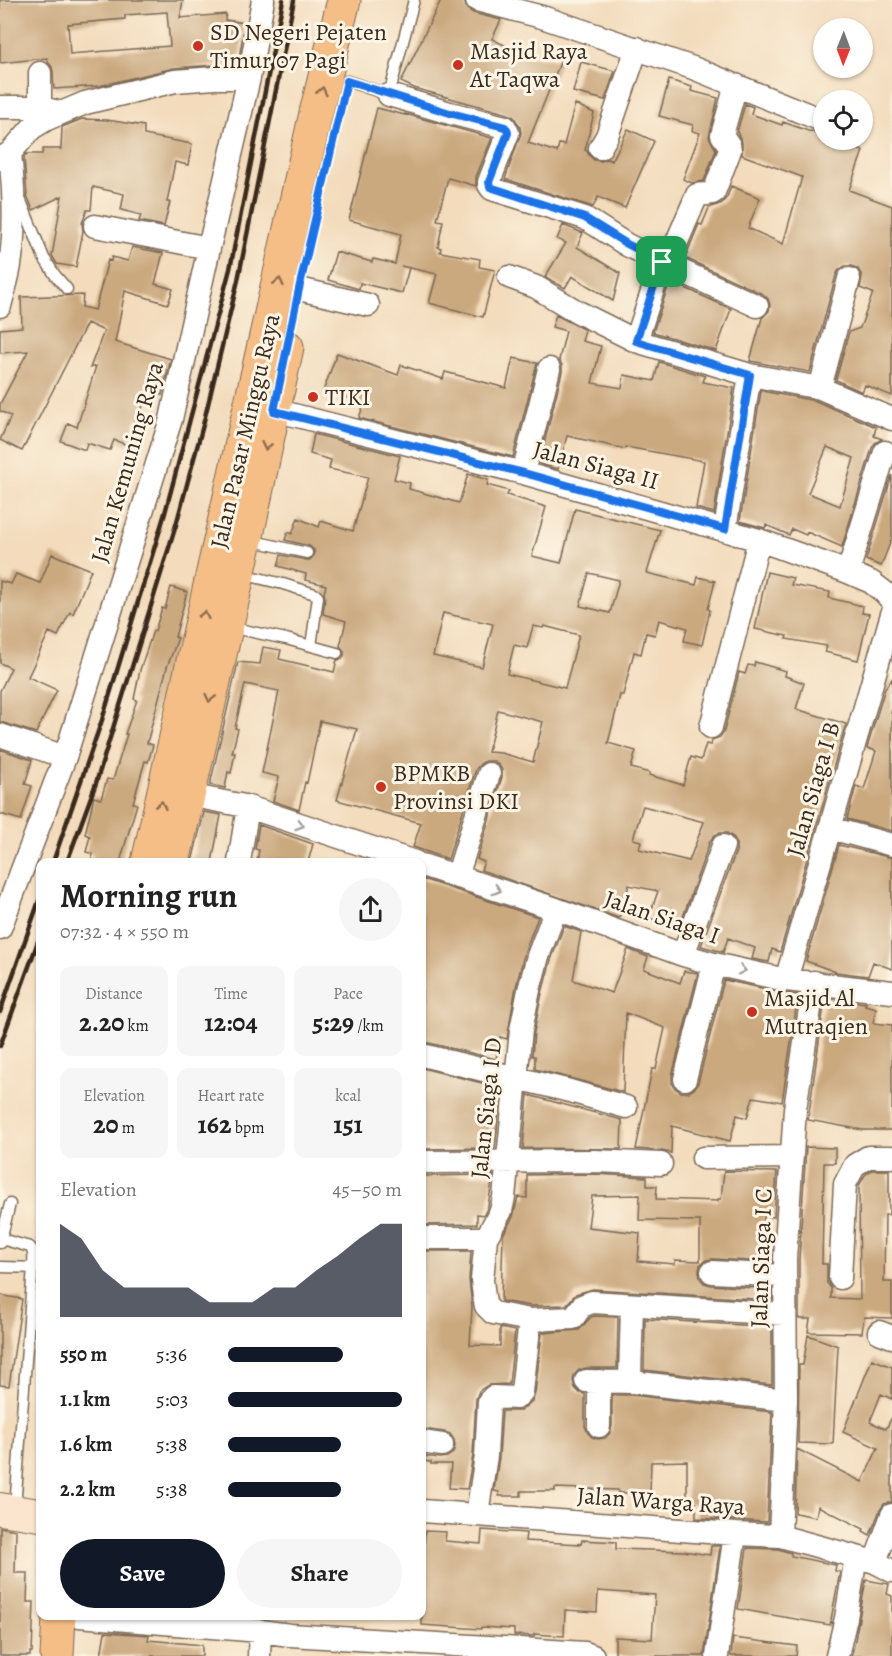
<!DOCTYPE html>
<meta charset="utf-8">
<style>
body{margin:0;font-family:Alegreya,serif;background:#f6f6f6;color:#222;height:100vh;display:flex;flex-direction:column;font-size:22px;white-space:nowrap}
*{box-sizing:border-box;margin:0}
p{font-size:20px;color:#767676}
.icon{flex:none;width:33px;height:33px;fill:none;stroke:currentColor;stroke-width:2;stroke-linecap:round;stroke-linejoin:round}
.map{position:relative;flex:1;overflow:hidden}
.details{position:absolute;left:36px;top:858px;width:390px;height:762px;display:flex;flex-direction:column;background:#fff;border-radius:12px;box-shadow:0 2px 4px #0004}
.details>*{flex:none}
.needle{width:39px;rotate:181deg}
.controls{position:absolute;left:813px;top:18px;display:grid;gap:12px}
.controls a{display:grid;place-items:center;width:60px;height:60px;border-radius:50%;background:#fff;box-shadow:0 2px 4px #0004;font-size:30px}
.pin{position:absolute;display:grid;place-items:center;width:51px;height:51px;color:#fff;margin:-26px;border-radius:12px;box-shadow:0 3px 9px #0006}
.round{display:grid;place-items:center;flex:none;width:63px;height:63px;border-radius:32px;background:#f6f6f6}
.headline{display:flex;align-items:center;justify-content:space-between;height:102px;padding:0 24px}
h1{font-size:33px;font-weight:700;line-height:45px}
.stats{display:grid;grid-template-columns:repeat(3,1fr);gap:9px;height:102px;padding:6px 24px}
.stats div{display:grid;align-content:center;border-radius:12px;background:#f6f6f6;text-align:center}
.stats b{font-size:26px;font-weight:700}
.stats small{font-size:16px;font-weight:400}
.stats p{font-size:16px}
.chart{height:168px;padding:12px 24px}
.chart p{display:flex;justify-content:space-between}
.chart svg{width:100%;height:108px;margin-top:6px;fill:#111827;opacity:.7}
.button{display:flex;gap:12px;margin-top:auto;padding:12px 24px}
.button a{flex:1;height:69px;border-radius:36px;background:#111827;color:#fff;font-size:24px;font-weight:700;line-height:69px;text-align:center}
.button a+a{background:#f6f6f6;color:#222}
ul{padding:0 24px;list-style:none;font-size:20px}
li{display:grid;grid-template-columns:96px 72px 1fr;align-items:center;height:45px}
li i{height:15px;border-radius:8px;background:#111827}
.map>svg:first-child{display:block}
</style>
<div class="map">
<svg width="892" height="1656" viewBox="0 0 892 1656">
<rect width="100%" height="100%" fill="#fcf5e5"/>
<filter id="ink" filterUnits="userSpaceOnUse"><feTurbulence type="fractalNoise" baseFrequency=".0167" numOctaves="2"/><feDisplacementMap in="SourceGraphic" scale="12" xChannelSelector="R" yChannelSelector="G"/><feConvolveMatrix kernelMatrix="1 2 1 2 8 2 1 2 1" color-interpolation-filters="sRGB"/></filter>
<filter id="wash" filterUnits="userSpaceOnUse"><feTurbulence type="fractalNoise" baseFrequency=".008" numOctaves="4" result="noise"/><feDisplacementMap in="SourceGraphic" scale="24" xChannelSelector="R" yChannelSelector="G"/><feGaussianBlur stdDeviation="1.35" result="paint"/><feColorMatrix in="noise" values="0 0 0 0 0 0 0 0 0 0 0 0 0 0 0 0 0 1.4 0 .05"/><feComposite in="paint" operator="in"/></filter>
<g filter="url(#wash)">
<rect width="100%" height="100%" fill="#f3dbbc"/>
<g id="blocks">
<path fill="#cba97f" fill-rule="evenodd" d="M0 0H183L180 18 226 14 225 20 245 23 239 58 228 56V64L174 68 99 86 54 89 53 72 52 67 48 62 47 58 0 63ZM167 12 170 46 70 54 68 24 125 19V15Z
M441 0H464L467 9 473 13 501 20 492 39 525 55 561 60 528 143 557 152 559 144 564 145 575 104 594 113 585 150 587 151 589 155 594 160 601 161 608 159 612 161 628 129 654 141 625 208 598 197 593 207 505 179 521 133 520 127 514 117 508 114 414 88 401 82Z
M581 62 615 71 605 100 573 92Z
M669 80 692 87 691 91 718 98 709 137 716 150 704 181 692 183 683 179 700 133 692 131 693 125 659 116Z
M745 104 753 107 751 114 782 125 783 122 811 132V131L824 135V140H832L863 151 849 190 892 206V396L865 385 862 392 836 380 849 332 860 328 873 293 860 288 862 276 858 269 852 266H845L839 270 836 275 810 372 750 361 762 318 769 311 770 305 768 299 763 294 685 258 699 224 702 225 709 208 722 203 727 197 731 186 760 198 748 228 783 244 802 177 742 155V142L737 132Z
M377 108 405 115V114L492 138 476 177V186L448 178 437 220 443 221 438 247 441 248 440 252 480 259 479 267 495 270 483 317 429 303 437 274 401 266 409 268 402 293 360 283 359 289 328 280 336 252 372 262 373 259 395 264 401 234 349 220Z
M82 119 107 120 144 126V135L192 144 188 165 175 162 167 202H170L164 226 139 221 141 215 121 210 124 194 93 187 91 210H87L82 223 83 231 76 267 57 264 52 256 62 196 33 210 27 195 24 157 27 154H42L43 149H61L62 127Z
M563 225 583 233 577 247 620 273 613 301 572 276 565 288 545 277 566 243 557 239Z
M132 247 163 253 155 284 173 289 168 304 125 291 115 342 171 359 162 395 147 391 139 419 136 418 127 445 114 440 110 450 87 443 85 450 61 441 68 423 77 427 96 366 90 368 104 331 87 323 22 451 0 440 11 416 0 411V404L28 351 0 353V329L22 327 21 297 83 295 82 307 95 310 108 260 111 261 112 257 128 261Z
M670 281 731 309 716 351 653 332Z
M556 315 585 330 582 341 601 346 592 383 622 388 624 375 654 381 659 362 705 376 703 382 734 388 714 513 696 508 704 461 626 447 625 449 567 436 558 469 539 464 562 372V365L559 360 566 331 552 327Z
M337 353 398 375 401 365 443 379 445 372 506 388 513 358 537 363 513 457 359 418 364 404 324 389Z
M761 391 816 401 876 427 874 436 882 439 875 443 872 448 842 547 807 532 806 535 792 529 789 535 766 525 765 528 740 521ZM827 447 854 458 840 506 808 493Z
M314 434 400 456 394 479 410 483 409 489 459 503 468 474 488 480 487 485 509 491 507 495 546 507 532 556 561 563 575 509 660 530 647 573 696 585 698 577 715 581 708 609 710 610 702 645 684 641 687 628 659 620 655 635 646 633 641 654 634 652 623 695H620L608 743 636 751 631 768 650 773 649 775 683 785 691 757 701 760 706 744 711 745 712 740 720 737 724 731 739 672 745 674 748 665 754 666 755 662 786 671 785 676 804 683 796 709 846 724 780 952 772 949 769 962 752 959 755 948 728 938 723 952 701 946 736 851V844L734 838 727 833H720L715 835 710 841 679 928 649 918 658 891 629 885 619 918 481 870 484 862 477 859 502 777V770L499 765 494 761H485L480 764 476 769 448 859 413 847 421 823 337 800 357 729 320 721 307 783 305 782 299 810 273 801 279 777 262 773 279 691 245 684 235 728 238 729 232 753H235L231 773 228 772 225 788 210 785 238 662 260 664 263 647 281 650 279 659 334 672 337 660 342 659 344 656V651L340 646 346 621 323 614 325 598 324 593 326 585 305 580 306 574 278 566 281 555 306 560H310L314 555V550L309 546 285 540 288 532 292 534 298 518 319 527 321 521 353 531 368 477 329 469 331 460 310 454ZM589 573 619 580 610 613 580 606ZM443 613 493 624 482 667 433 656ZM533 626 543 628 544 626 579 635 565 688 507 674 514 645 527 648ZM498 710 543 722 533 762 501 753 488 752ZM643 806 704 822 689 861 639 849 641 841 633 839Z
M892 475V538L881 566 866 560Z
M52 554 91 570 73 614 70 612 58 636 49 632 28 677 57 690 36 733 0 722V691L11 668 0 663V581L11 584 16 574 40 583Z
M767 572 793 578 791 585 830 592 829 598 863 606 862 613 869 614 858 660 825 652 827 646 786 639 787 636 755 629Z
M171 587 187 592 175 637 178 638 167 667 147 743 153 745 148 762 145 761 133 803 137 804 120 862H91L93 854 86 852 90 836 85 834 94 797 101 799 107 779 113 780 127 734H125L137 700 134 699 140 670 153 631H155L162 608 165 609Z
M892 679V707L891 712H892V831L847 819 856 786 864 789 876 751 867 748 885 688Z
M0 749 32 760 25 784 32 786 21 820 0 814Z
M204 812 221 815 212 862H192Z
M259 825 313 844 308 862H257L259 850 255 849Z
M839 845 892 858V969L873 962 868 976 836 972 806 961Z
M422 879 538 917 525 951 516 987 507 1039 500 1037 496 1059 429 1043H422Z
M564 926 581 932 573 980 612 993 628 949 648 957 644 969 680 983 684 971 698 973 672 1076V1083L675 1088 681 1092H689L694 1089 698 1083 724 980 783 993 798 995 782 1102 753 1097 747 1118 737 1115 730 1141 672 1126 671 1153 662 1151 636 1149 652 1069H656L665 1028 626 1013 623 1092 535 1069V1056H532L534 1032 542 993 551 960Z
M825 998 866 1003 865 1005 876 1008 873 1023 892 1025V1130H863L808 1120Z
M422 1068 490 1085V1088L501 1090 495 1148 422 1149Z
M528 1095 622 1120 621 1149 523 1148Z
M806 1147 835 1148V1163H824L822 1264H827V1283L831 1288V1298L860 1299 859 1186 865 1175 872 1170H889V1215H885L884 1282H892V1318L864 1317 862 1333 808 1332 810 1319H799V1259Z
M724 1171 777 1172 774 1217 764 1216 759 1256 772 1258V1262L713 1259 706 1260 700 1265 699 1271 700 1278 704 1283 711 1285 772 1289V1300L593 1289 576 1294 566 1305 531 1306 501 1301 503 1235 513 1217 518 1197 527 1198V1175L595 1174 647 1177V1186H657L656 1199 718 1201V1199H721ZM640 1195 639 1220 700 1221V1261L675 1260V1264L638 1261 640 1233 588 1227 592 1196Z
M422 1176 493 1175 488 1206 484 1215 477 1214V1224L422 1225Z
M422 1251H471L469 1279 472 1307 470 1345 500 1346V1328L515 1331 509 1384 488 1385 479 1391 476 1399 473 1455 467 1489 449 1488 451 1464H431V1462L422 1461V1456L440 1458 447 1457 453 1453 455 1446 454 1440 450 1434 444 1432 422 1429Z
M0 1295 22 1299 9 1386 0 1385Z
M594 1316 618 1317 617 1368H586L579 1370 574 1375 573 1381 575 1388 580 1393 585 1394V1426L588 1433 592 1437 598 1439 605 1438 610 1433 612 1426V1395H631L772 1412 767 1522 696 1518V1503H687V1461L651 1462 650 1493H618V1490L555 1488V1491H521V1496H499V1492L494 1491 499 1457 502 1411H520L532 1401 535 1393 542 1333 579 1330 591 1317Z
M645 1319 772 1327V1385L644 1370Z
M808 1335 838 1346 833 1444 798 1443 799 1365H803Z
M872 1359 892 1367V1399L881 1394 870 1422 886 1429 892 1417V1502L884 1504 880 1510 870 1535 863 1531 864 1529 818 1506 816 1517 795 1513 797 1449 862 1482 878 1448 843 1432Z
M0 1527 16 1530 15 1573H28L27 1602H34L32 1652H30V1656H0Z
M482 1530 526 1533 525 1541 581 1544 582 1540 616 1542V1549L683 1551 710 1555 711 1546H720L704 1656H615V1637L652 1639 655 1595 598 1591 597 1612 565 1610 564 1636 534 1634V1636L514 1635V1629L481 1627V1629L422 1625V1578L425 1531 446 1532 445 1541 481 1544Z
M747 1548 778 1549 791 1553V1556L836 1565 835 1571 840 1572 830 1625 738 1609Z
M866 1580 889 1584 887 1594 892 1596V1656H851L854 1646Z
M105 1632 149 1635 148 1640 202 1645V1656H101Z
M733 1638 797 1646 796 1656H731Z"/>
</g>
</g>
<g filter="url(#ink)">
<use href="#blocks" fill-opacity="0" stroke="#7b6855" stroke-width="1.5"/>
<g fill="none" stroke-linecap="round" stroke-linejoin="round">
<defs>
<path id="service" d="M347 81 389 95 414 0
M19 196 44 258 55 275 67 289
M249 540 307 553
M242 574 283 584 315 594 318 597 311 646
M229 627 286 639 337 653
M1 1239 30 1247C35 1252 33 1261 33 1267L15 1508
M0 1243 10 1204
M0 1267 40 1268"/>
<path id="minor" d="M477 0 542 17 693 68 824 121
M40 73V107
M389 95 450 113 505 127 508 133 489 182V185L492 189 585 218 627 245 662 262 636 341
M0 107H40L61 113
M600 148 607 136 637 48
M0 159 10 153 32 128 47 119 85 103 175 81 215 78H249
M95 226 209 248
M662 262 757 306
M667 265 697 195C703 193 709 196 714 192L730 150 729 145 722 135 736 85
M509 277 536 287 576 311 636 341 750 375 820 388 892 419
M299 289 368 305
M0 306C3 293 8 279 10 265 16 228 14 190 10 153
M820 388 849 279
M274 410 523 473 759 540 848 572 871 582 884 592 892 601
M523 473 549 369
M725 529 750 375
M848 572 885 452
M711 727 759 540
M0 735 65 757
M188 795 245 806 415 862
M830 828 892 845
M239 862 248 807
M422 865 556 909 683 955 714 964 786 980 892 992
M457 877 489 774
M556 909 538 956 529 990 521 1030 504 1197 501 1211 486 1238 482 1280 484 1297 486 1306 493 1313 530 1320 573 1318 582 1306 592 1302 784 1314
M0 928 65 757 171 419 209 248 249 78 263 0
M683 955 723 846
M786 980 892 614
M426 1056 570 1091 626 1107
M685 1079 714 964
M703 1158 792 1157
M422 1162 595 1161 661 1164
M422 1238H486
M712 1272 784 1276
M840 1278 845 1184 855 1165 868 1157H892
M632 1306 630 1377 632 1382
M879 1332 892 1337
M586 1381 632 1382 786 1400
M599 1426V1381
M422 1442 442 1445
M422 1511 735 1534 780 1536 875 1562 892 1571
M477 1514 486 1456 489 1401 493 1397 516 1398 522 1392 530 1320
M780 1536 786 1400 785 1259 795 1109 814 982
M875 1562 892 1515
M79 1616 260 1631 290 1635 585 1653 593 1656
M259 1656 260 1631
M717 1656 735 1534
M837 1656 846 1618 856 1557"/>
<path id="secondary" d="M0 1509 40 1515"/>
<path id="primary" d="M148 862 316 113 344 0
M173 862 246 540 287 347
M57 1656 59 1616"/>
</defs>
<use href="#service" stroke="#7b6855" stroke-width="13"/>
<use href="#minor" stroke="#7b6855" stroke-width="25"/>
<use href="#secondary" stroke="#7b6855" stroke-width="34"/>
<use href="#primary" stroke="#7b6855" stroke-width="35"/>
<use href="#service" stroke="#fff" stroke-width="10"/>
<use href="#minor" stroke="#fff" stroke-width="22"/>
<use href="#secondary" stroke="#fbe5cf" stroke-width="32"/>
<use href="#primary" stroke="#f6be87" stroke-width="33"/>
<path stroke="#3b2a1e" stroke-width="4.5" d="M53 862 102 720 165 513 230 269 283 0
M67 862 96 783 176 525 203 425 238 280 294 0
M0 1012 40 898
M0 1046 40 936"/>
</g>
<defs><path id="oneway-chevron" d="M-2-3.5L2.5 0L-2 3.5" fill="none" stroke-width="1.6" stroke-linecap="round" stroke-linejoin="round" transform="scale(1.5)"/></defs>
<g stroke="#8f6d4d">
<use href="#oneway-chevron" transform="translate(322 91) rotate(-76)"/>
<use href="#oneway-chevron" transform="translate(279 282) rotate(-77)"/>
<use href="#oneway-chevron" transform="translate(266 446) rotate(102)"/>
<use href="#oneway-chevron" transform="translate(204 615) rotate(-77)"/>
<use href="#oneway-chevron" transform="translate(210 698) rotate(103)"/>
<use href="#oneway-chevron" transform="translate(161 805) rotate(-77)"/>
</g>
<g stroke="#a79f9a">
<use href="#oneway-chevron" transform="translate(300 825) rotate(18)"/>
<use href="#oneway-chevron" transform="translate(497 890) rotate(18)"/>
<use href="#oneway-chevron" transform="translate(742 970) rotate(12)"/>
</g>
</g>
<g fill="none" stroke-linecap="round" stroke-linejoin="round" filter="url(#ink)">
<defs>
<path id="route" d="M347 81 450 113 505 127 507 129 508 133 489 182 490 187 585 218 627 244 662 262 636 341 750 375 725 529 524 473 274 411 299 289Z"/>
</defs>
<use href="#route" stroke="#fff" stroke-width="12"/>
<use href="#route" stroke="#1a73e8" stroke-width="8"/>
</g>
<g fill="#c8321e" stroke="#fcf5e5" stroke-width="2">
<circle cx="198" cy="46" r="6"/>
<circle cx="458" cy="65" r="6"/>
<circle cx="313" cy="397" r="6"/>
<circle cx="381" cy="787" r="6"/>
<circle cx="752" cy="1012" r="6"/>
</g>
<g text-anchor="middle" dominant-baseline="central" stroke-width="6" stroke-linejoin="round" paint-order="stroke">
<g font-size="24" fill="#3b2a1e" stroke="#fcf5e5" text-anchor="start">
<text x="210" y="32">SD Negeri Pejaten<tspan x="210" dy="28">Timur 07 Pagi</tspan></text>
<text x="470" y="51">Masjid Raya<tspan x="470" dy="28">At Taqwa</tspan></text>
<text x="325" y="397">TIKI</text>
<text x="393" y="773">BPMKB<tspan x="393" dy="28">Provinsi DKI</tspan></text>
<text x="764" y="998">Masjid Al<tspan x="764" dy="28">Mutraqien</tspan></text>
</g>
<g font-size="24" fill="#3b2a1e" stroke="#fcf5e5">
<text transform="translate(245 431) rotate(-77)">Jalan Pasar Minggu Raya</text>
<text transform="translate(127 462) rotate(-74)">Jalan Kemuning Raya</text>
<text transform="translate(596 465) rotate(15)">Jalan Siaga II</text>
<text transform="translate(813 789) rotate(-74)">Jalan Siaga I B</text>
<text transform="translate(662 917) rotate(19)">Jalan Siaga I</text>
<text transform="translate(486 1108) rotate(-84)">Jalan Siaga I D</text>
<text transform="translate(761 1258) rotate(-88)">Jalan Siaga I C</text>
<text transform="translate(661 1501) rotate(4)">Jalan Warga Raya</text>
</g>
</g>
</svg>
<div class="controls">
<a><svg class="needle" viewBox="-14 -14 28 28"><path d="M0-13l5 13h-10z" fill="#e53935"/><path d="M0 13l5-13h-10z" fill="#767676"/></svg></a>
<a><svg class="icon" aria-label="locate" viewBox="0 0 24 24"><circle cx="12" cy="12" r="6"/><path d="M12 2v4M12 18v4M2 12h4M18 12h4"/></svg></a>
</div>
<div class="pin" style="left:662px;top:262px;background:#1e9e55"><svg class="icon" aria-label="arrive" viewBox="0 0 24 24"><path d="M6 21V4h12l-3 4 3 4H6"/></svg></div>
<section class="details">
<div class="headline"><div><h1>Morning run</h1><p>07:32 · 4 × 550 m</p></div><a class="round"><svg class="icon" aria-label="share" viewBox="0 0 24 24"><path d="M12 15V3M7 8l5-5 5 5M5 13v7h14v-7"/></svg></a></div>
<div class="stats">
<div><p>Distance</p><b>2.20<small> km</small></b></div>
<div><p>Time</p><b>12:04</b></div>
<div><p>Pace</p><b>5:29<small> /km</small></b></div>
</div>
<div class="stats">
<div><p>Elevation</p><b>20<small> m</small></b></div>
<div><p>Heart rate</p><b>162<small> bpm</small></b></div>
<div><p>kcal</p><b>151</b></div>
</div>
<div class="chart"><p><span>Elevation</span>45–50 m</p>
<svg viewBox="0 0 160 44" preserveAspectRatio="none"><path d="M0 44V6L10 12L20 25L30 32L40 32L50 32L60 32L70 38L80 38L90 38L100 32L110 32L120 25L130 19L140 12L150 6L160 6V44z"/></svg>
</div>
<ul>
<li><b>550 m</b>5:36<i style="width:66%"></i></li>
<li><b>1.1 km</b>5:03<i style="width:100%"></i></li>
<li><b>1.6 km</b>5:38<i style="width:65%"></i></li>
<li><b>2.2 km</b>5:38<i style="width:65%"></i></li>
</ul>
<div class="button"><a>Save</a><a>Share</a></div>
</section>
</div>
